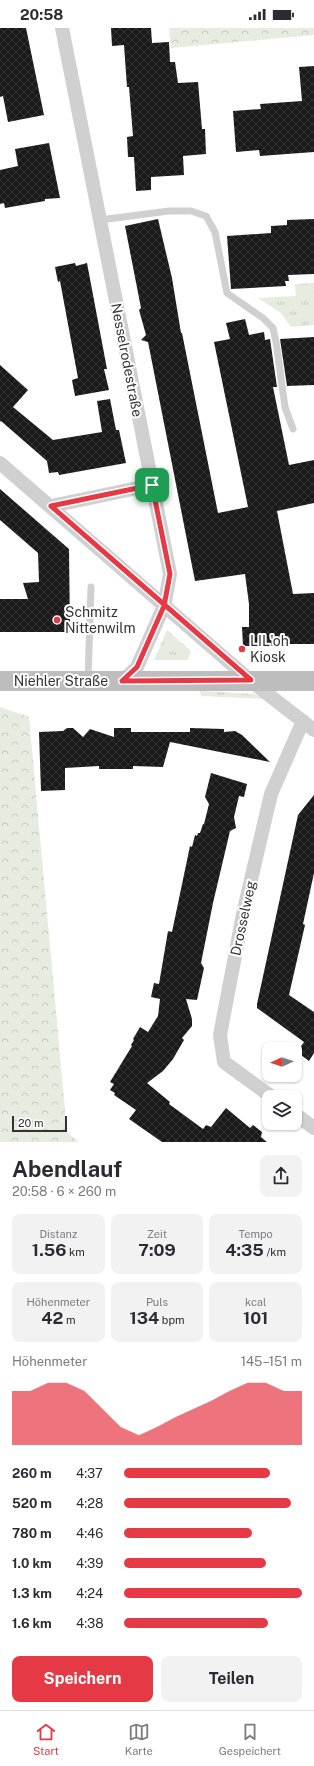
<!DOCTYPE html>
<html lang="de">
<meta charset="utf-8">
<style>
body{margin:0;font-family:"Public Sans",sans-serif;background:#f2f2f3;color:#2b2b33;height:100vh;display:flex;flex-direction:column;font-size:15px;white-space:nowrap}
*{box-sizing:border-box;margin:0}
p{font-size:13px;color:#7c7c81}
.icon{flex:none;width:22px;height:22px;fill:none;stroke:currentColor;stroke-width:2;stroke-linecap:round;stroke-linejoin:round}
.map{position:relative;height:1114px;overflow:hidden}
.drawer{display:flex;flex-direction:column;background:#fff;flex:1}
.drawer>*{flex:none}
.needle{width:26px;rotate:266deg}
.fabs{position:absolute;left:262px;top:1014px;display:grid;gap:8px}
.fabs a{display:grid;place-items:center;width:40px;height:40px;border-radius:8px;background:#fff;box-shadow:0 1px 3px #0004;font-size:20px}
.scale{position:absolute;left:12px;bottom:10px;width:55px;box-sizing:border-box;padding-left:4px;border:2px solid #333;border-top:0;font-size:11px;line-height:14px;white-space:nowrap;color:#333;-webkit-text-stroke:3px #fff;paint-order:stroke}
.pin{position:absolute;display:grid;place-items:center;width:34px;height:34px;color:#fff;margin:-17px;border-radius:8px;box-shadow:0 2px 6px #0006}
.round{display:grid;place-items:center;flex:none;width:42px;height:42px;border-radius:8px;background:#f2f2f3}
.head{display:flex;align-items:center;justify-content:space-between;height:68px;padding:0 12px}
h1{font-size:22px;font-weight:700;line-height:30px}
.figures{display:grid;grid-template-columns:repeat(3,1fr);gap:6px;height:68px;padding:4px 12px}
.figures div{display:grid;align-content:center;border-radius:8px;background:#f2f2f3;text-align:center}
.figures b{font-size:17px;font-weight:700}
.figures small{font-size:11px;font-weight:400}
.figures p{font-size:11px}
.chart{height:112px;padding:8px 12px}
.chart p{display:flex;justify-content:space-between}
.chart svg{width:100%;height:72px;margin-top:4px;fill:#e63946;opacity:.7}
.cta{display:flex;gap:8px;margin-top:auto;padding:8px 12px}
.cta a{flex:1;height:46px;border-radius:8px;background:#e63946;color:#fff;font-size:16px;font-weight:700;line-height:46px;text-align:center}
.cta a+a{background:#f2f2f3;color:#2b2b33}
ul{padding:0 12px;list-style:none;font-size:13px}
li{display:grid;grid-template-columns:64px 48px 1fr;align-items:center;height:30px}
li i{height:10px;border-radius:5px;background:#e63946}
.status{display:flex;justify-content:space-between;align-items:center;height:28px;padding:0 20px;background:#fff;direction:ltr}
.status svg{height:11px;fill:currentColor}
.tabs{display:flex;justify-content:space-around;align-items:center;height:56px;border-top:1px solid #e1e1e2;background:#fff;font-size:11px;color:#7c7c81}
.tabs a{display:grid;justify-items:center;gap:2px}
.tabs .on{color:#e63946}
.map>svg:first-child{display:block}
</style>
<div class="status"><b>20:58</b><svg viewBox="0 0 49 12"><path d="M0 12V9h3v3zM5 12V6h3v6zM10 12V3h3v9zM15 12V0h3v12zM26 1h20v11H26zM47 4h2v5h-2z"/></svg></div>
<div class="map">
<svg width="314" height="1114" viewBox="0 0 314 1114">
<defs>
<pattern id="grass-tufts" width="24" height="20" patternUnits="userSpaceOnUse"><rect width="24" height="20" fill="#e6ecdf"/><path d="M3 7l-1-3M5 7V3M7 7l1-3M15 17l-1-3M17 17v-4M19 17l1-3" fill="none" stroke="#c6cbc0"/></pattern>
<pattern id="forest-crowns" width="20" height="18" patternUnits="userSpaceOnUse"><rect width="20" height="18" fill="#e6ecdf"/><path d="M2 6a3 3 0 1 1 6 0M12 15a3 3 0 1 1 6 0" fill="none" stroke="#c6cbc0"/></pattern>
<pattern id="building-cross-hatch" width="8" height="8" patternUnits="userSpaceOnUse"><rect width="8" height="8" fill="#1a1a1a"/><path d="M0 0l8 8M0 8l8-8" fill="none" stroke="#333"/></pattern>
</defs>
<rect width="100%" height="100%" fill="#fff"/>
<path fill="url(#grass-tufts)" d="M314 255V297L291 299 281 285 258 270 296 268 295 256Z
M167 602 191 623 188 632H154Z
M200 663 254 666 267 671 201 668Z"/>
<path fill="url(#forest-crowns)" d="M169 0H314V7L171 20Z
M0 679 29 689 67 1104 79 1114H0Z"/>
<path fill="url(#building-cross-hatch)" d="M0 0H26L44 87 8 94 3 68 0 69Z
M111 0H151L152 15 169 14 170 34H175L178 55 198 54 202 101H205L206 126 183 128 184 147 151 149V162L136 163 134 129H128L127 109 133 108 129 59H127L124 17 112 18Z
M314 38V124L260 128 259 122 236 124 233 83 261 81 260 76 302 73 299 39Z
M49 115 60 170 45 171V173L5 180 4 175 0 176V142L18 138 15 121Z
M158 191 172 250 181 305H182L218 485 248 479 214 314 230 311 226 295 245 291 249 307 264 304 265 312 270 311 277 359H273L289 437 314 432V475L277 483 293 566 314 565V616H287V618H243L242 599H249V576L245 546 195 553 150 324 148 314 141 312 146 307 139 282 141 280 125 198Z
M314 191V246L288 247 289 253H285L286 258 231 261 227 208 271 205V198L287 197V192Z
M75 235 76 238 87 235 107 341H104L109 362 75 368 72 352 78 350 60 253 58 254 55 239Z
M314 309V357L287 358 280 311Z
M0 337 28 362 13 379 53 412 102 404 97 373 110 371 116 402H119L126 435 59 447 58 444 49 445 47 433 1 393 0 394Z
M0 461 69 521 70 604H0V571H28L23 555 39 554 38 525 0 492Z
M67 700H73L83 709 90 701 114 709V700H131V704H190V700L224 701V704L235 703 242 707 270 734 170 714 163 739 133 738V741H99V738L65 740V762L41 763 39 704 63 703Z
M211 745 247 756 244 769 239 768 234 789 236 800 230 803 213 875 201 935 204 940 197 972 186 971 192 991V998L182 1010 184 1012 173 1031 163 1043 147 1055 170 1074 169 1076 203 1101 206 1097 211 1099 226 1080 250 1100 253 1097 262 1104 261 1109 267 1114H162L129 1091 136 1082 114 1067 115 1065 110 1062 114 1056 110 1054 132 1018 131 1017 134 1012 133 1011 140 999 148 1004 158 988 160 971 151 969 154 955 159 956 168 903 172 904 190 818 192 819 195 807 197 808 198 805H200L203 796H204L209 776 205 769Z
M314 767V845L303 896 305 897 289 967 314 984V1025L309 1033 297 1024 304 1014 257 980V976L298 787Z"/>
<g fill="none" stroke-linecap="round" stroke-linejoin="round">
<path stroke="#d0d0d0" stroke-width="7" d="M100 192 169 183H191L206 188 215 204 227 265 263 290 273 300 276 314 285 379 293 401
M88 651 91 559"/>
<path stroke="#d0d0d0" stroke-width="14" d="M62 0 170 546 164 578 137 639 123 653
M0 435 251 653 314 702
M51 478 152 457
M272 1069 224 1034 220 1007 243 886 271 766 303 693
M295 1086 314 1100"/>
<path stroke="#bdbdbd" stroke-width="20" d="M0 653H314"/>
</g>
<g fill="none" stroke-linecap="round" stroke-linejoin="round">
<defs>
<path id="route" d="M152 457 170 546 164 578 137 639 122 653 251 652 51 478 152 457"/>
</defs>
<use href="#route" stroke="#fff" stroke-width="8"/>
<use href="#route" stroke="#e63946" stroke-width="5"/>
</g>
<g fill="#e63946" stroke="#fff" stroke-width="1.5">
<circle cx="57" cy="592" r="4"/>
<circle cx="242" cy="621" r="4"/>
</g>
<g text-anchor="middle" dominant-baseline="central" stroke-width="4" stroke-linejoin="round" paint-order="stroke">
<g font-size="14" fill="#333" stroke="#fff">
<text transform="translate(127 332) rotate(79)">Nesselrodestraße</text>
<text x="61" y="653">Niehler Straße</text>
<text transform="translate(243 890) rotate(-78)">Drosselweg</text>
</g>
<g font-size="14" fill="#333" stroke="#fff" text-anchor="start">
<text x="65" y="584">Schmitz<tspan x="65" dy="16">Nittenwilm</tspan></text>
<text x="250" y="613">LIL'oh<tspan x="250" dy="16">Kiosk</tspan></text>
</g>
</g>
</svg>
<div class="fabs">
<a><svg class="needle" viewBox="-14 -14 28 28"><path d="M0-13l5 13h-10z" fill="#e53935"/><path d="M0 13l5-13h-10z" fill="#7c7c81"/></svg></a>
<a><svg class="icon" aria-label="layers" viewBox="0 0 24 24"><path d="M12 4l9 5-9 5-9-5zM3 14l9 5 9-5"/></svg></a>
</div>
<div class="scale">20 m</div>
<div class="pin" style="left:152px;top:457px;background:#1e9e55"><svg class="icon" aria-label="arrive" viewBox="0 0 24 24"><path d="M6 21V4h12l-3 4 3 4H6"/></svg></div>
</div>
<section class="drawer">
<div class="head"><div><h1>Abendlauf</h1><p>20:58 · 6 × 260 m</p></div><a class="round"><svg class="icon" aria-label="share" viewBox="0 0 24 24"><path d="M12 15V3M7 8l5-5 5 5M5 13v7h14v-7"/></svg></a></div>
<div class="figures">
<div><p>Distanz</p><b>1.56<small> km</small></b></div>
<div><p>Zeit</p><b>7:09</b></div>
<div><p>Tempo</p><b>4:35<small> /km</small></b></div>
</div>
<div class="figures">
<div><p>Höhenmeter</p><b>42<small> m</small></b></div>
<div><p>Puls</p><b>134<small> bpm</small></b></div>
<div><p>kcal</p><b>101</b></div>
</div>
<div class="chart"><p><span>Höhenmeter</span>145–151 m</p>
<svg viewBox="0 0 160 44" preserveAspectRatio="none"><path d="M0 44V11L10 11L20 6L30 6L40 11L50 22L60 33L70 38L80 33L90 27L100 22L110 17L120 11L130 6L140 6L150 11L160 11V44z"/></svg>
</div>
<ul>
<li><b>260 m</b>4:37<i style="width:82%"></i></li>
<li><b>520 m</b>4:28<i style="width:94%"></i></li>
<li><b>780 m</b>4:46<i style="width:72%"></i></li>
<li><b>1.0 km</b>4:39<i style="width:80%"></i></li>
<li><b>1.3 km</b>4:24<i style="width:100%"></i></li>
<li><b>1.6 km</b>4:38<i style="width:81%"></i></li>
</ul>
<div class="cta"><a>Speichern</a><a>Teilen</a></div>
</section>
<nav class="tabs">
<a class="on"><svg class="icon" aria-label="home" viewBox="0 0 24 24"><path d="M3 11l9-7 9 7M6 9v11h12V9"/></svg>Start</a>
<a><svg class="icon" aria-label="map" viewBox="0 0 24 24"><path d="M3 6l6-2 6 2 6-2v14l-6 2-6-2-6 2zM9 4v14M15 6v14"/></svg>Karte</a>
<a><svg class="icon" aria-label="saved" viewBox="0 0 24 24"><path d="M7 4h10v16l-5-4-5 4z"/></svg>Gespeichert</a>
</nav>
